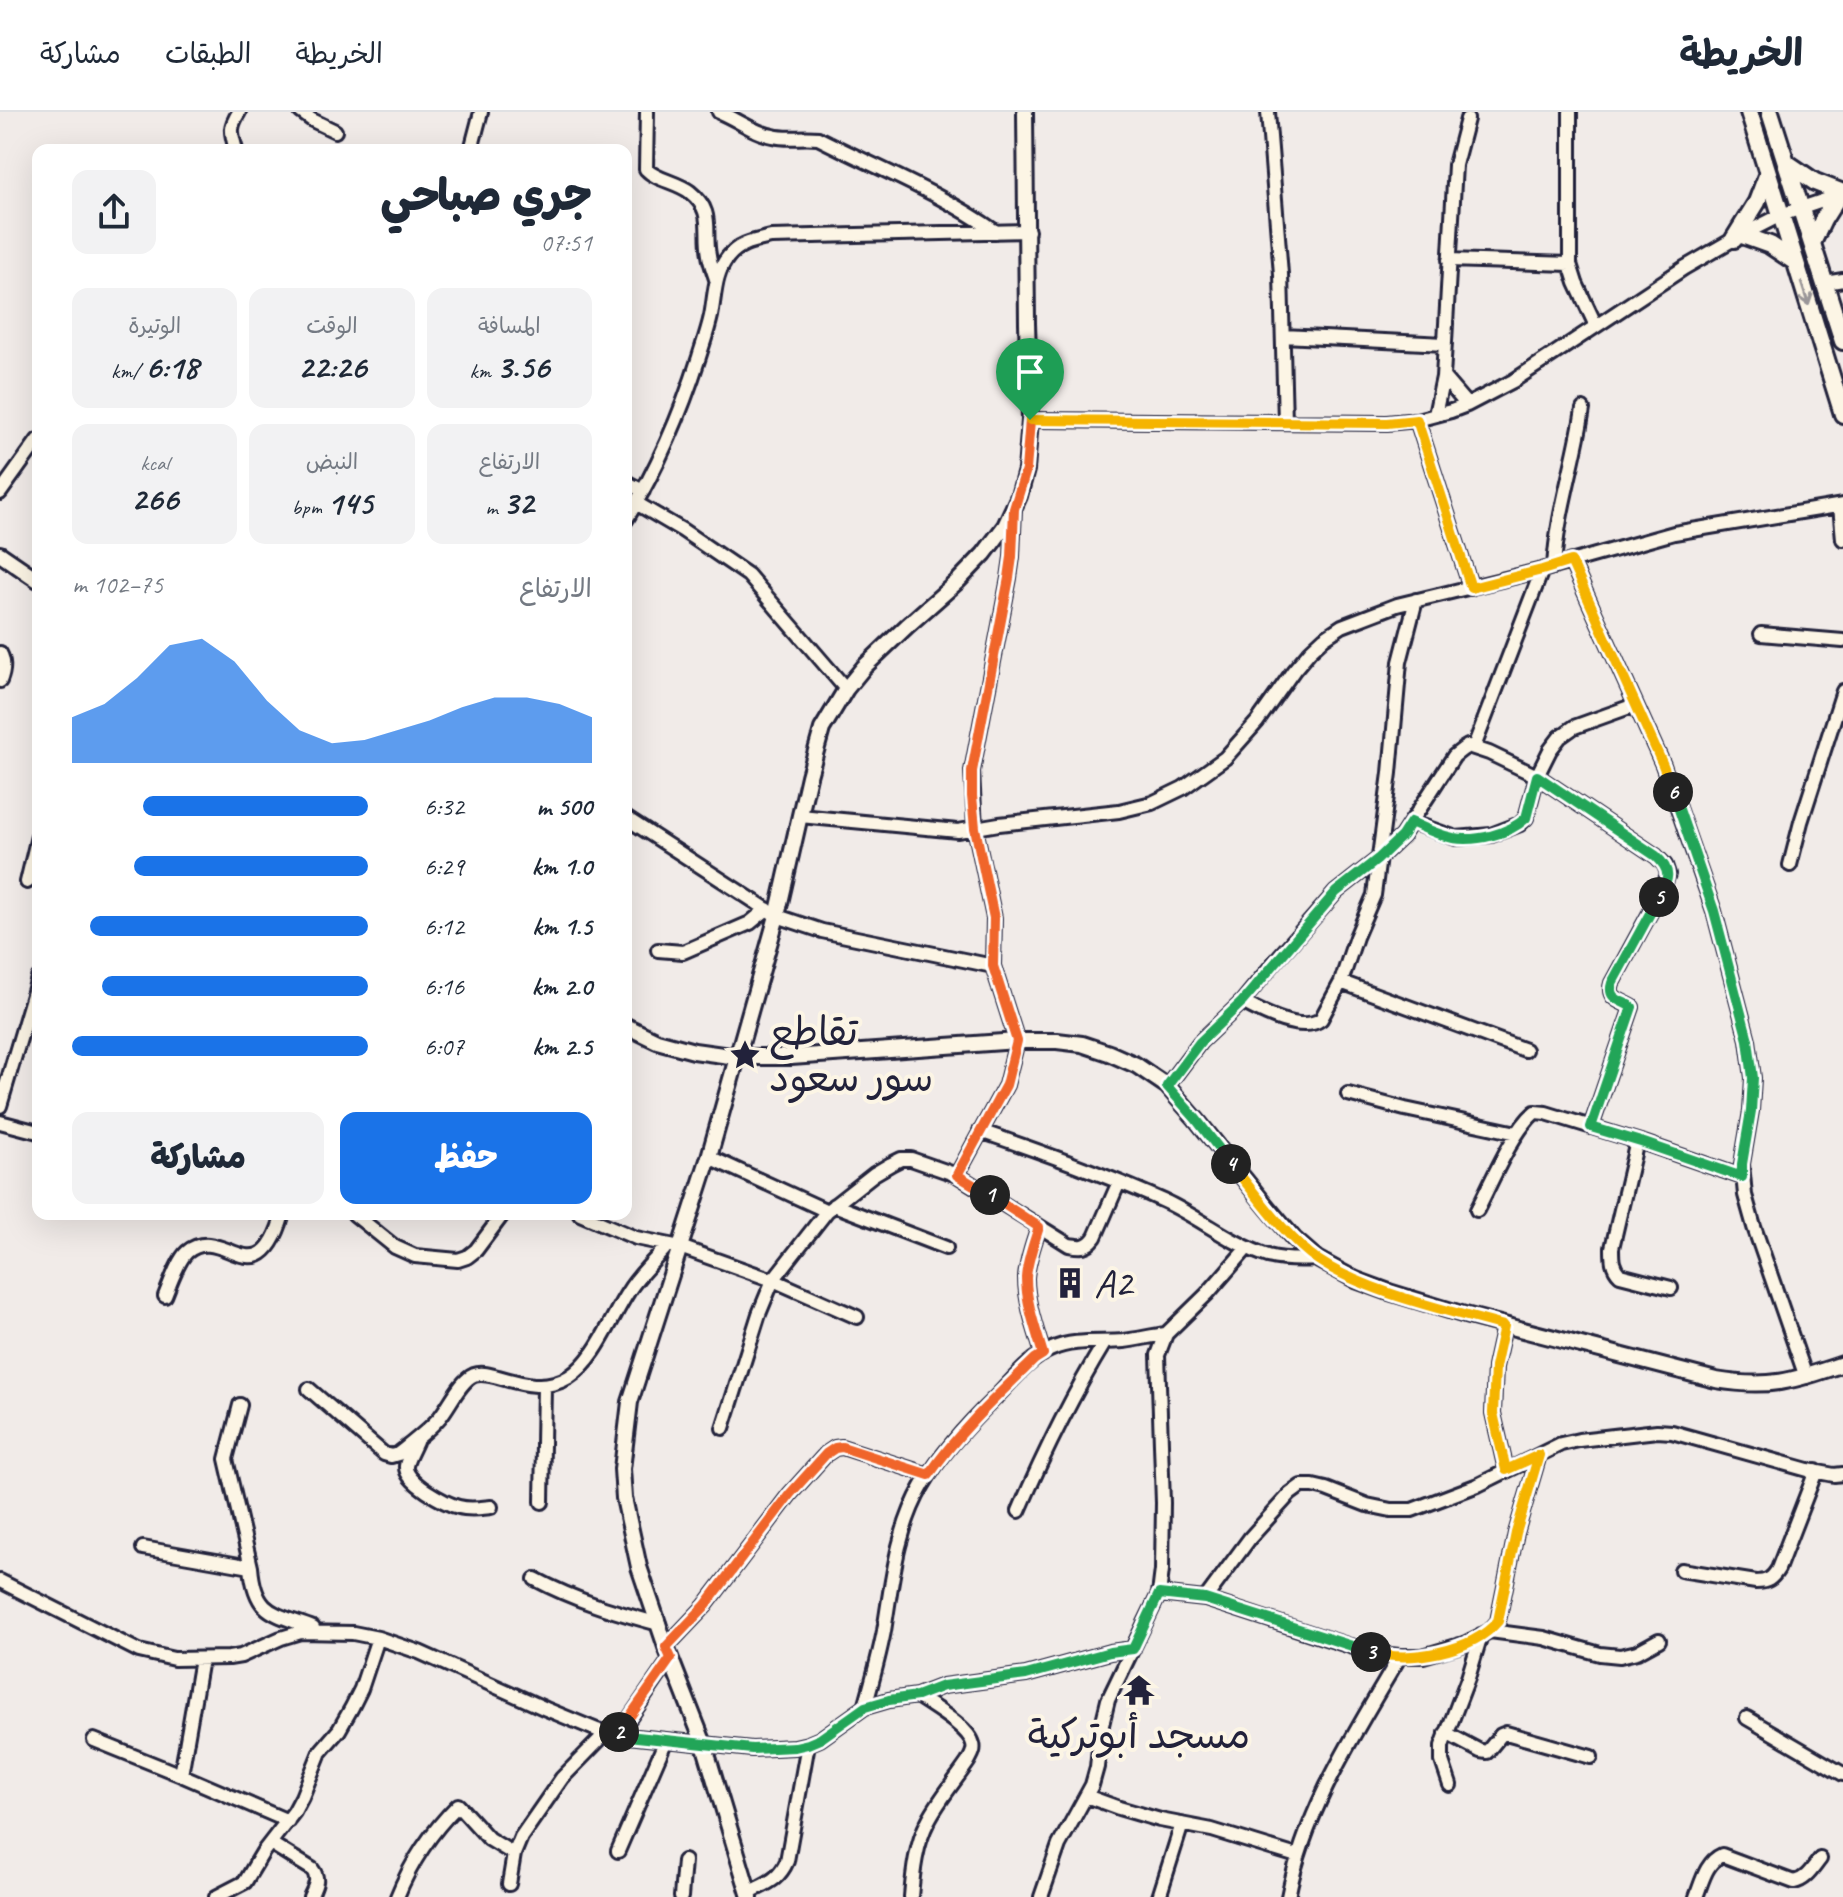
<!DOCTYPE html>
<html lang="ar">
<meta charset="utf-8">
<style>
body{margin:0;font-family:Caveat,"Playpen Sans Arabic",sans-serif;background:#f2f2f3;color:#1f2937;direction:rtl;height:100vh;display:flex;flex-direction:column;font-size:30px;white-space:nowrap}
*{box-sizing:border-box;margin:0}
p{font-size:26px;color:#747a83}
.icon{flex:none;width:44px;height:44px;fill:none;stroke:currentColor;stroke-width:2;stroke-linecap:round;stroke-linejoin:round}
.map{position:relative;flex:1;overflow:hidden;direction:ltr}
.drawer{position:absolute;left:32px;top:32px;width:600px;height:1076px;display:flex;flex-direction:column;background:#fff;border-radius:16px;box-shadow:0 8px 32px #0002;direction:rtl}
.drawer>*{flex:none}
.pin{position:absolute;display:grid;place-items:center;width:68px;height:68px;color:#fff;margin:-82px -34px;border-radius:50% 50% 50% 0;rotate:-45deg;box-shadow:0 0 8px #0007}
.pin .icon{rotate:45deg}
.km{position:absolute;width:40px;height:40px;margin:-20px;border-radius:50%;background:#222;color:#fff;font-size:22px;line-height:40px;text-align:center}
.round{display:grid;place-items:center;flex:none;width:84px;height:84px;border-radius:16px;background:#f2f2f3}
.head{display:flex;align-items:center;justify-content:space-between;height:136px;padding:0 40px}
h1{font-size:44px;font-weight:800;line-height:60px}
.metrics{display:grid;grid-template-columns:repeat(3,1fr);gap:12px;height:136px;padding:8px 40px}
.metrics div{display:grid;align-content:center;border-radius:16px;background:#f2f2f3;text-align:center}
.metrics b{font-size:34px;font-weight:800}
.metrics small{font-size:22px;font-weight:400}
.metrics p{font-size:22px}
.chart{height:224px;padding:16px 40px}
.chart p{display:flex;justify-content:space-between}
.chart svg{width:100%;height:144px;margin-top:8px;fill:#1a73e8;opacity:.7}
.action{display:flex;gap:16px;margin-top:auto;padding:16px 40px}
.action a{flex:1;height:92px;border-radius:16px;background:#1a73e8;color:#fff;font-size:32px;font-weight:800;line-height:92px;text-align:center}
.action a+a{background:#f2f2f3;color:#1f2937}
ul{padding:0 40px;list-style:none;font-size:26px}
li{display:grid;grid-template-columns:128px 96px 1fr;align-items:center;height:60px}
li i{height:20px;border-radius:10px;background:#1a73e8}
header{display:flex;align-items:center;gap:48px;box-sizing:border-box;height:112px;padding:0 40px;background:#fff;border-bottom:2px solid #e0e1e3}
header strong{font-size:38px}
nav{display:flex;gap:44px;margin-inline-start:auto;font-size:28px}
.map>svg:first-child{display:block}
</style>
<header>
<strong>الخريطة</strong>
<nav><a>الخريطة</a><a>الطبقات</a><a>مشاركة</a></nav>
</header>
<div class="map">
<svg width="1843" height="1785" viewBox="0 0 1843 1785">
<rect width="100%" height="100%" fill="#f1ebe8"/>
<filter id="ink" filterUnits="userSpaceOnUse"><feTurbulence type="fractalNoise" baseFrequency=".0125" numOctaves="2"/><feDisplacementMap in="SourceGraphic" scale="16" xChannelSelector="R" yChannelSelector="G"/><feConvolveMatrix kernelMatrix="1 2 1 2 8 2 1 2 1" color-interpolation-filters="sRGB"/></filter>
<g filter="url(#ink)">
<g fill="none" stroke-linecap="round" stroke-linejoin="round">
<defs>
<path id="minor" d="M301 0 312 8 335 19
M647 0 646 57C656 68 677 70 690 80 715 100 704 117 709 143 710 151 714 160 716 167
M719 0C737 7 754 21 773 24 788 28 802 24 818 26 877 56 941 81 996 120
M1268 0 1281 162 1285 310
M1570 0V152L1576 171 1596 214
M1467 7 1455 53 1443 265 1467 293
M236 38C231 20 229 16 239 0
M471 38 481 0
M1449 148 1570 152
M1825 171 1843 168
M1283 224 1445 232
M1435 303 1443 265
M1030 308 1387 311 1417 308 1451 299 1467 293 1513 269 1684 156 1734 127 1781 103 1840 83
M1417 308 1471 476
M626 370 643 379
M0 381 38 328
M636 391 682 418 748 463 846 577
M1840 394 1843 427
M626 408C657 357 681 302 699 245 703 232 708 218 711 204 715 184 714 162 728 145 739 131 754 129 771 125L1028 119
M1571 449 1663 653 1714 799 1748 928 1753 966 1751 999 1742 1052 1745 1083 1754 1115 1806 1265
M1554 455C1557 401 1575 350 1583 297
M1761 522 1843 529
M0 541C5 550 4 559 0 569
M1474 635 1542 458
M800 704 958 719 999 712 1119 699 1152 691 1183 676 1225 646 1257 610 1294 558 1310 539 1324 526 1342 514 1397 493 1542 458 1674 421 1843 393
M626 706 777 804 822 819 993 854
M1411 710 1456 726 1491 723 1520 712 1526 706 1537 664 1550 638 1560 625 1574 615 1635 593
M1790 753 1801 710 1843 579
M27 770 38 724
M658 838 683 840 750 811 767 797
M1341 870 1525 938
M1242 890C1261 900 1302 922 1321 907L1341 870 1356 825 1374 783 1390 661 1400 550 1416 488
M1167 974 1200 930 1242 890 1278 846 1336 780 1378 747 1402 724 1454 644 1463 637 1468 634 1489 641 1537 664 1656 744 1665 753 1668 762 1662 779 1612 871C1607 887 1620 888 1632 895L1591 1015
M1348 982 1405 997 1517 1021
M0 994 38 866
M0 1010 38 1020
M980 1019C1042 1040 1104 1062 1164 1089 1199 1105 1231 1132 1268 1144 1283 1148 1301 1148 1317 1147
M1637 1029 1612 1136C1612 1147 1612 1155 1620 1163L1671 1176
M709 1045 827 1099
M957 1063 1006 973 1017 929 993 854 994 806 975 716 972 659 1009 466 1012 445 1014 397
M834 1093 946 1136
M1477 1098C1491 1071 1512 1020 1535 1000L1546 1001 1644 1031 1742 1065
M354 1102 395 1135 415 1144 458 1148 467 1145 476 1138 503 1102
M580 1102 636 1126 680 1135 773 1168 857 1205
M1039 1115C1034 1131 1027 1149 1026 1166 1026 1191 1036 1218 1043 1242
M165 1184C170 1172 178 1148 187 1140 223 1110 258 1189 283 1102
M1504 1214 1495 1255 1493 1301 1506 1358
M309 1277 384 1342 391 1344 398 1342C413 1330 428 1319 440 1305 450 1293 460 1269 474 1263 482 1260 490 1263 498 1265 522 1272 546 1279 569 1265 596 1248 611 1206 628 1180 638 1163 655 1148 668 1133
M240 1293 226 1347 251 1455
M723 1316 759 1202 773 1168 827 1099 874 1062 891 1052 901 1047H911L957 1063 1069 1133C1081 1135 1087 1136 1095 1125L1119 1070
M416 1330C413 1337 407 1347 406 1354 404 1370 446 1392 459 1395 470 1398 481 1396 491 1395
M542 1390 544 1274
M1019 1399C1044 1341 1072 1284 1105 1230
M143 1436 251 1455C255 1503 274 1501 313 1516
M1681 1458 1756 1470C1767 1470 1772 1467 1778 1457L1816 1359
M535 1467C576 1489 615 1500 659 1512
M0 1469 139 1539 174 1547 229 1546 241 1544 281 1526 301 1520 353 1521 378 1526 419 1540 546 1597 597 1618 618 1623 752 1637 795 1635 808 1632 820 1627 865 1595 889 1588 917 1584 943 1574 1026 1563 1110 1540 1133 1537
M1159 1482 1205 1487 1250 1426 1290 1382 1301 1374H1313L1326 1377 1367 1393 1391 1398H1412L1478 1373 1561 1332 1579 1328 1657 1319 1672 1320 1808 1358 1834 1363 1843 1362
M1205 1487 1350 1534 1379 1542 1400 1544H1423L1464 1532 1490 1519 1498 1509 1516 1421 1539 1343
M1490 1519 1544 1526 1600 1542 1620 1544 1637 1540 1659 1528
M666 1535 705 1494 790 1382 826 1342 835 1336 842 1335 929 1363
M865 1595C872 1570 879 1545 884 1519 892 1469 897 1417 923 1373 942 1340 970 1310 997 1284 1013 1268 1030 1246 1052 1237 1074 1227 1100 1231 1124 1229 1138 1227 1152 1224 1166 1222
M1747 1606 1843 1662
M1446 1621 1480 1639 1487 1640 1501 1623 1506 1621 1591 1645
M618 1623 671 1546
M94 1628 181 1663 288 1709
M181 1663 201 1547
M1450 1673 1442 1649V1634L1468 1566 1481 1523
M1086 1684 1119 1696 1160 1708 1212 1718 1297 1744
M270 1731 312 1757C320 1767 315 1774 310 1785
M618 1739 666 1628
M509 1772 514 1742 521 1725 562 1666 607 1620
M750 1780C767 1771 779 1768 787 1749L808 1632
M216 1785 245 1770 263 1740 294 1700 302 1685 320 1640 339 1618 352 1595 361 1577 378 1526
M397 1785C411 1750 431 1720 458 1693L489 1727 514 1742
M681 1785 684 1749
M911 1785C913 1760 916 1732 928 1709 938 1689 955 1669 968 1650 971 1644 975 1639 973 1632 969 1615 931 1594 917 1584
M1041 1785 1059 1733 1092 1673 1097 1655 1101 1617 1108 1588 1159 1482 1162 1458 1163 1391 1158 1243 1166 1222 1207 1182 1247 1136
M1159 1785 1182 1712
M1288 1785C1305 1697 1355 1621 1400 1544
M1696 1785C1702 1770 1706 1750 1722 1743L1794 1770C1806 1768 1812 1757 1820 1747"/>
<path id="tertiary" d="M0 442 38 468
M626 914 657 929 694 939 737 945H791L1017 929H1057L1082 932 1109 941 1136 953 1167 974 1196 1007 1267 1095 1294 1127 1317 1147 1356 1168 1389 1180 1465 1203 1716 1268C1769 1277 1793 1269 1843 1252
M750 1785 704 1632 666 1535 639 1455 624 1386 622 1357 630 1290 709 1045 777 804 809 664 822 617 846 577 864 555 907 514 958 469 984 442 1005 414 1019 384 1026 358 1030 308 1027 211 1025 0"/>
<path id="secondary" d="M1749 0 1843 302
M1770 0 1843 229
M1787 51 1815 70 1843 81
M1742 123 1770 133 1794 149
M1734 127 1757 90 1768 61
M1812 131 1823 108 1838 84"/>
</defs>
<use href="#minor" stroke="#22223b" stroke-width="18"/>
<use href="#tertiary" stroke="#22223b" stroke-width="20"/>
<use href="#secondary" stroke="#22223b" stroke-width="22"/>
<use href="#minor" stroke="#fcf5e5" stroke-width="12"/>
<use href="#tertiary" stroke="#fcf5e5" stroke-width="14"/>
<use href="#secondary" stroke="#fcf5e5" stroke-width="16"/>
</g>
<defs><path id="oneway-shaft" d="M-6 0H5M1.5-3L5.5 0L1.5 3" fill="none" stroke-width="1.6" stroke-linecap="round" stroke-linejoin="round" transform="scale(2)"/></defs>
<use stroke="#9a9698" href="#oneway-shaft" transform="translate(1805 182) rotate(72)"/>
</g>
<g fill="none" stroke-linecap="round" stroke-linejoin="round" filter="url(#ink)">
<defs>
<path id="split-1" d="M990 1083 957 1063 1006 973 1017 929 993 854 994 806 975 716 972 684V659L1009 466 1012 445 1014 397 1026 358 1030 308"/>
<path id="split-2" d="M619 1620 671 1546 666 1535 705 1494 790 1382 826 1342 835 1336 842 1335 929 1363C958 1320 998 1283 1035 1247L1043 1242C1036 1218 1026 1191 1026 1166 1027 1149 1034 1131 1039 1115L990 1083"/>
<path id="split-3" d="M619 1620 618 1623 752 1637 795 1635 808 1632 820 1627 865 1595 889 1588 917 1584 943 1574 1026 1563 1110 1540 1133 1537 1159 1482 1205 1487 1371 1540"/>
<path id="split-4" d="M1231 1052C1256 1082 1286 1126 1318 1148 1367 1181 1447 1198 1504 1214L1495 1255 1493 1301 1506 1358 1539 1343 1516 1421 1498 1509C1472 1540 1409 1551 1371 1540"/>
<path id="split-5" d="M1231 1052 1196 1007 1167 974 1200 930 1242 890 1336 780 1378 747 1402 724 1411 710C1424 716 1438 723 1453 726 1476 730 1509 722 1526 706L1537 664 1656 744C1672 759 1669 767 1659 785"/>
<path id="split-6" d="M1659 785 1612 871C1607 887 1620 888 1632 895L1591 1015 1644 1031 1742 1065V1052L1751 999 1753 966 1748 928 1714 799 1673 680"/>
<path id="split-7" d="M1030 308 1387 311 1417 308 1471 476 1542 458 1571 449 1663 653 1673 680"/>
</defs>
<use href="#split-1" stroke="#fff" stroke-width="16"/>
<use href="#split-2" stroke="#fff" stroke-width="16"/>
<use href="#split-3" stroke="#fff" stroke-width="16"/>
<use href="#split-4" stroke="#fff" stroke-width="16"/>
<use href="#split-5" stroke="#fff" stroke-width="16"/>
<use href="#split-6" stroke="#fff" stroke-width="16"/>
<use href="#split-7" stroke="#fff" stroke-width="16"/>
<use href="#split-1" stroke="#f0652b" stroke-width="10"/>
<use href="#split-2" stroke="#f0652b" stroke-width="10"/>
<use href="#split-3" stroke="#22a559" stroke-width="10"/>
<use href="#split-4" stroke="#f5b400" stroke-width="10"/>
<use href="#split-5" stroke="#22a559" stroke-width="10"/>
<use href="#split-6" stroke="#22a559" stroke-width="10"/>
<use href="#split-7" stroke="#f5b400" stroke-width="10"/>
</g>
<defs>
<symbol id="sight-bare" viewBox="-9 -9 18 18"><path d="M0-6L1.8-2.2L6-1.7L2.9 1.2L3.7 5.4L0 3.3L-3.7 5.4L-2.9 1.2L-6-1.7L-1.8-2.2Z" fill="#22223b" stroke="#fcf5e5" stroke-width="2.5" paint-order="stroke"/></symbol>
<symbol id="building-bare" viewBox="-9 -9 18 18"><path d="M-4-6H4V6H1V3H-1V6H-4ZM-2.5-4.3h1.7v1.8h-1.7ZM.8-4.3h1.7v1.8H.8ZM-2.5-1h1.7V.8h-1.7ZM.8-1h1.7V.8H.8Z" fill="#22223b" stroke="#fcf5e5" stroke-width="2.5" paint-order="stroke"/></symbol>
<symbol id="temple-bare" viewBox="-9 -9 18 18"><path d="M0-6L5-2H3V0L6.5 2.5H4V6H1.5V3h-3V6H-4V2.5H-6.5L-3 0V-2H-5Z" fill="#22223b" stroke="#fcf5e5" stroke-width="2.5" paint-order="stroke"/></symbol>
</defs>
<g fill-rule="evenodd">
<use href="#sight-bare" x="723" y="921" width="44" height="44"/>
<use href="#building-bare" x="1048" y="1149" width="44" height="44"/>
<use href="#temple-bare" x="1117" y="1556" width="44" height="44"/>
</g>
<g text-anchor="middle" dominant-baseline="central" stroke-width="8" stroke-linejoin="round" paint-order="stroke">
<g font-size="40" fill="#22223b" stroke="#fcf5e5" text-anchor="start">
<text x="769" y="920">تقاطع<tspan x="769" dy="46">سور سعود</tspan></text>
<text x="1094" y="1171">A2</text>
<text x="1139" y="1623" text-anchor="middle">مسجد أبوتركية</text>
</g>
</g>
</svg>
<div class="pin" style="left:1030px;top:308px;background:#1e9e55"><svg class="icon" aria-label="arrive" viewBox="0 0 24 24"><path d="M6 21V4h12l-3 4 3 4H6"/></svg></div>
<b class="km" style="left:990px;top:1083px">1</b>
<b class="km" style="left:619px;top:1620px">2</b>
<b class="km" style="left:1371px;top:1540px">3</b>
<b class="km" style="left:1231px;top:1052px">4</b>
<b class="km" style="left:1659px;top:785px">5</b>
<b class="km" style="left:1673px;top:680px">6</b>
<section class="drawer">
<div class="head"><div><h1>جري صباحي</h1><p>07:51</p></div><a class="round"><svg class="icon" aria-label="share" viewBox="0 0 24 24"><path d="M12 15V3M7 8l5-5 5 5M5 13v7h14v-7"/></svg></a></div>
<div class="metrics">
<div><p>المسافة</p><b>3.56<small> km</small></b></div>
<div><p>الوقت</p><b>22:26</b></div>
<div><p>الوتيرة</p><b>6:18<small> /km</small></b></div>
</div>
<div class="metrics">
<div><p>الارتفاع</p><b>32<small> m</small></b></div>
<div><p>النبض</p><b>145<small> bpm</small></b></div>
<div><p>kcal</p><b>266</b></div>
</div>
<div class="chart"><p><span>الارتفاع</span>75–102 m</p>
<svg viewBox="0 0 160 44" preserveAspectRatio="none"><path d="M0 44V30L10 26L20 18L30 8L40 6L50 13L60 25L70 34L80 38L90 37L100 34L110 31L120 27L130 24L140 24L150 26L160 30V44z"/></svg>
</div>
<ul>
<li><b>500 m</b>6:32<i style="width:76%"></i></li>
<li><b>1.0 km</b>6:29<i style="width:79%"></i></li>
<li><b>1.5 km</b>6:12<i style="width:94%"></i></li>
<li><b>2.0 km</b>6:16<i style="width:90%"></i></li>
<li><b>2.5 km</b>6:07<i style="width:100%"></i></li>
</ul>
<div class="action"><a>حفظ</a><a>مشاركة</a></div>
</section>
</div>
